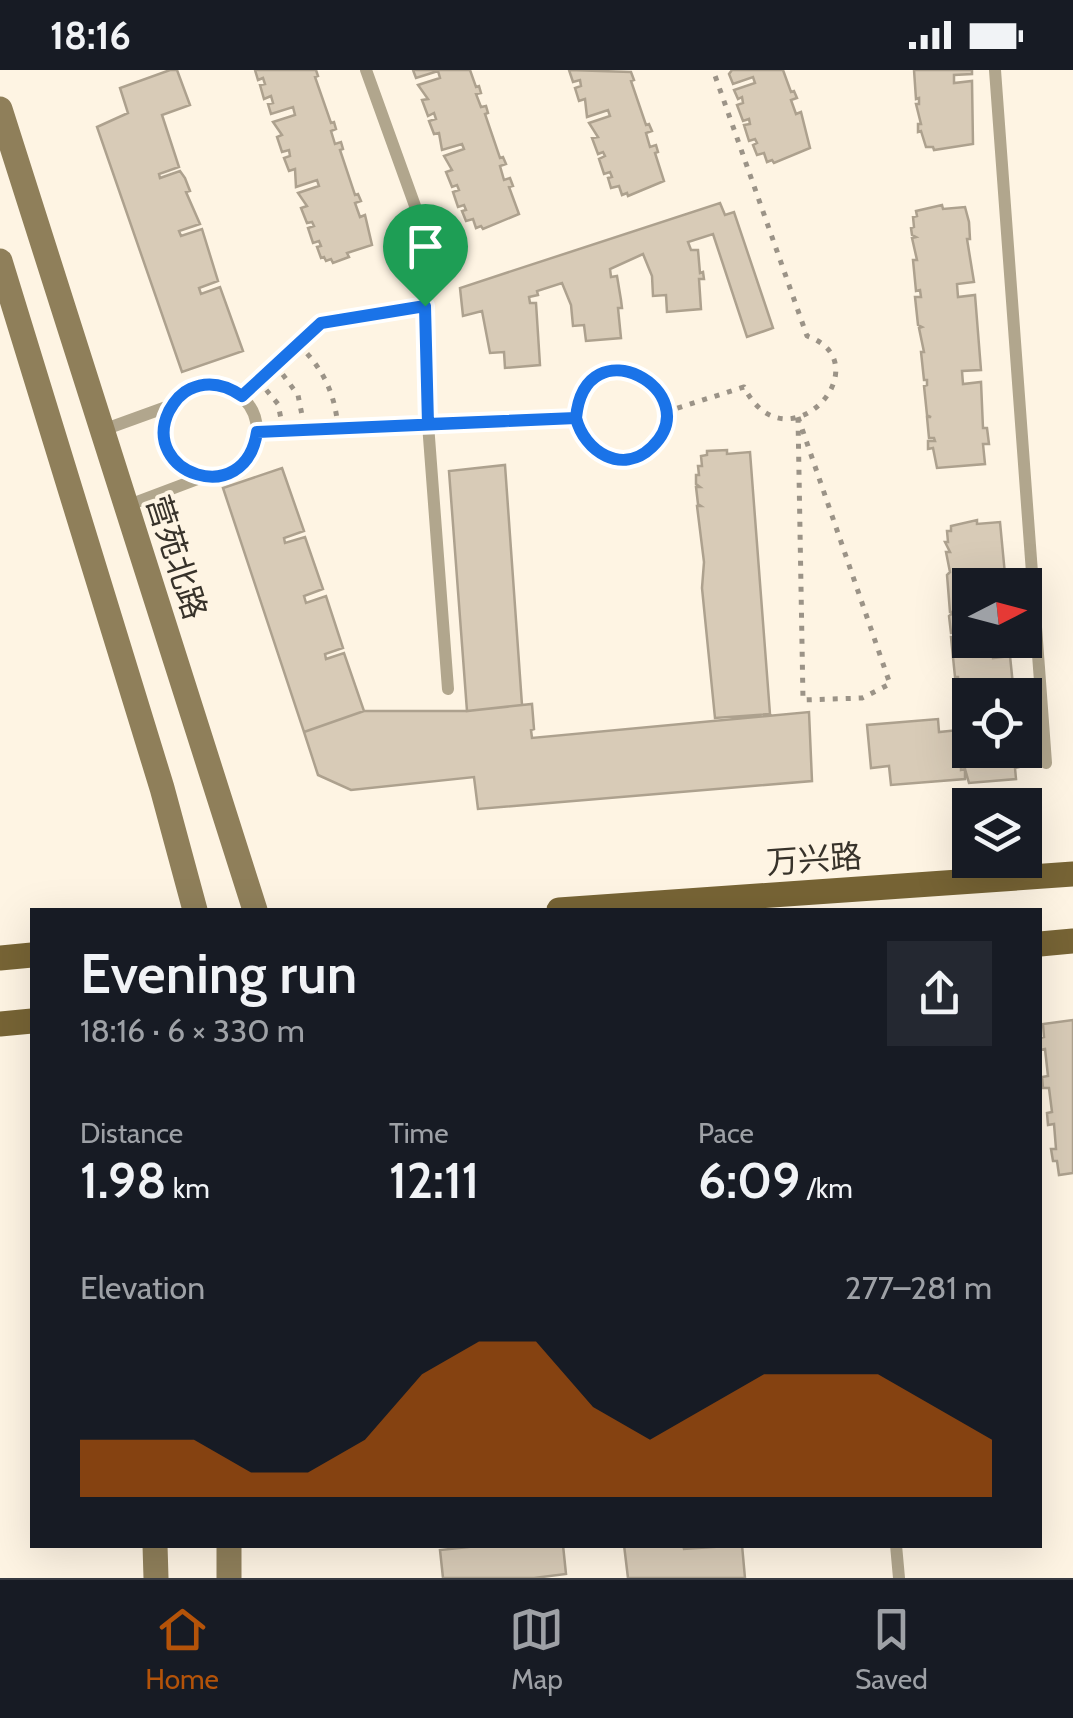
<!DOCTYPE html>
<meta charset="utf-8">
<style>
body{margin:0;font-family:Cabin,"Noto Sans SC",sans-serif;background:#242831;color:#f1f3f6;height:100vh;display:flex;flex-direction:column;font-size:38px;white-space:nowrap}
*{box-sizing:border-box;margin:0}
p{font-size:32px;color:#9ea1a6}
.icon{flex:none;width:55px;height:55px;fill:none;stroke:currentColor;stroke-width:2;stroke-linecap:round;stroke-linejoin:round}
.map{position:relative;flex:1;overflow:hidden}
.details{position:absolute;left:30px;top:838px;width:1012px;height:640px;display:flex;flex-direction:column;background:#171b24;border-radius:0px;box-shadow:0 10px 40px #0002}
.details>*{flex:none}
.needle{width:65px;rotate:84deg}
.buttons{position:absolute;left:952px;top:498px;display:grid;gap:20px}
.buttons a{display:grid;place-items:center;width:90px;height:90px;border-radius:0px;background:#171b24;box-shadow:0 10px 40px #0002;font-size:50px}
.pin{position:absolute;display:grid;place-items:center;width:85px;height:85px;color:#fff;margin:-102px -42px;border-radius:50% 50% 50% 0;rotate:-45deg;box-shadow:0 0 10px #0007}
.pin .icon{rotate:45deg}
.round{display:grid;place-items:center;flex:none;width:105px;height:105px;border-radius:0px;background:#242831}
.summary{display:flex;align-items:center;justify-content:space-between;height:170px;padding:0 50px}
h1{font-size:55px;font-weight:600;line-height:75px}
.metrics{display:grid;grid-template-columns:repeat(3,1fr);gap:15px;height:170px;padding:10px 50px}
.metrics div{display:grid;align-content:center}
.metrics b{font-size:50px;font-weight:600}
.metrics small{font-size:28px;font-weight:400}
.metrics p{font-size:28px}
.chart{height:280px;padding:20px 50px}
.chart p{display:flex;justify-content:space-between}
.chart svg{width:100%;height:180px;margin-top:10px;fill:#b45309;opacity:.7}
.status{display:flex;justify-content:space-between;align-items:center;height:70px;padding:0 50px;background:#171b24;direction:ltr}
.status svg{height:28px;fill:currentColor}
.tab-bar{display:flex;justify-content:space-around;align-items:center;height:140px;border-top:2px solid #363941;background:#171b24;font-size:28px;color:#9ea1a6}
.tab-bar a{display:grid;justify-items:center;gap:5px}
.tab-bar .current{color:#b45309}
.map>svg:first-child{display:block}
</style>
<div class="status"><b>18:16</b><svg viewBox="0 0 49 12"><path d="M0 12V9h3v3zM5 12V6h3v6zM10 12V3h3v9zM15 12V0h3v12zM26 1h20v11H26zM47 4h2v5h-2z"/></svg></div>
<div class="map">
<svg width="1073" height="1508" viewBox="0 0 1073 1508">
<rect width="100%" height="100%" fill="#fef4e3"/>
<path fill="#d8cbb7" stroke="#ada18e" stroke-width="2.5" d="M170 0H177L190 35 162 45 179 97 159 104 160 108 180 101 185 108 190 121 186 122 200 154 179 161 181 166 202 159 218 211 199 218 201 224 220 217 243 281 182 302 97 57 128 43 120 18Z
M255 0H316L318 6 315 7 331 53 334 52 336 59 331 61 335 74 341 72 343 79 340 80 355 125 358 124 361 131 355 133 360 147 365 145 372 175 347 183 349 187 333 193 331 189 326 191 324 187 321 188 317 177 321 176 319 171 313 173 308 158 314 156 312 152 307 153 301 138 307 136 298 123 319 116 317 110 296 117 295 99 289 101 284 88 290 86 289 80 282 82 277 67 282 65 273 52 295 45 293 37 271 44 268 34 273 33 271 26 264 29 260 15 265 14 263 8 258 10Z
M413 0H470L476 17 479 16 481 23 476 24 481 37 486 36 488 43 485 44 500 88 503 87 506 94 500 96 504 110 510 108 513 116 509 117 519 144 483 159 481 156 476 158 473 149 466 151 462 141 466 140 464 135 458 137 453 122 459 120 457 115 452 117 446 102 452 100 444 86 464 79 462 74 442 80 439 63 434 64 429 51 436 49 434 43 428 46 422 30 428 29 418 15 440 8 438 1 416 8Z
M569 0 631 2 634 10 631 11 646 55 649 54 652 61 646 63 650 77 656 75 658 82 655 83 664 111 628 126 627 123 622 125 619 116 611 118 608 108 612 107 610 102 604 104 599 89 605 86 603 82 598 84 592 68 598 67 589 53 610 46 608 40 587 47 585 29 579 31 575 18 581 16 580 10 573 12Z
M732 0H783L791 22 794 21 797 28 791 30 796 44 801 42 810 78 774 93 772 90 767 92 764 83 757 85 753 75 757 73 755 69 749 71 744 55 750 54 749 49 743 51 737 35 743 33 742 27 738 29 734 20 755 13 753 7 733 14 729 4Z
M914 0H972V4L954 5V13L972 11 973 74 934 80 933 77H926L921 61 918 62V54H921L916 34H919V28L916 29Z
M720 133 725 145 734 142 773 258 747 267 713 164 688 172 691 180H698L700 203 703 202 704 209H699L701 239 667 242 666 225 653 226 652 206 643 184 610 199 611 207 617 206 621 230 622 238H618L621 268 586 271 584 255 573 256 571 235 562 213 537 221 538 225 529 227 530 233H536L540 295 505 298 504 282 490 283 482 241 463 246 460 218Z
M942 135 943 139 965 137 969 152 970 169H967L974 212 957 214 958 227 975 225 981 300 962 301 963 314 981 312 983 358H987L989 374H983L985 394 937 398 933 378 928 379V371H935L934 368H929L927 347H931L927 345 924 316 927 315V310H924L921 282H924L919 258 922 257 918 255 915 227H921L920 220 916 221 913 190H917L912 168 916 167 912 165 911 158 914 157 913 147 917 146 916 141Z
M727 380V384L750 382 770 644 715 648 702 518 704 492 697 436H701L698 434 696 417H700L696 414V405H699L698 396H702L701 386 707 385V381Z
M505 395 522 635 467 641 449 401Z
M282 398 304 461 284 468 285 473 305 467 323 519 304 526 306 533 326 526 343 578 325 584 326 589 344 583 364 641 304 662 223 418Z
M977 450V454L1000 452 1006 515H970V570H1010L1011 580 992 581 993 588 1010 586 1014 625H970V680H1014L1019 697 1015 698 1016 709 969 713 965 699 961 700V692H964L956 630H960L955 628 954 611H958V607H955L951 567H954V563H951L949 546 954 542H950L947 505 950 502 946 482H950L945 472H948L947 461H951V456Z
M532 634 534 659 531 660 532 668 809 642 812 711 478 739 474 707 351 720 318 705 304 662 364 641H467Z
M938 649 939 662 958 660 964 692H961V700L965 699V709L891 715 889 696 871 698 867 655Z
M1073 950V1103L1059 1105 1057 1091H1053L1051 1079H1056L1054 1054 1048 1055 1047 1043 1052 1042 1049 1018H1043L1042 1007 1048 1006 1045 979 1040 980V968L1044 967 1043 954Z
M487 1475H563L566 1504 534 1508H443L440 1480Z
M624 1475H683L684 1479 742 1475 745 1508H628Z"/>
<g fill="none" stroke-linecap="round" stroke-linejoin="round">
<path stroke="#9b9387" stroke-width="5" stroke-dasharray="5 8" stroke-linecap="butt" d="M297 273 321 253 406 239
M275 294 298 325 305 360
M577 345a44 44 0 1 1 88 0a44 44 0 1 1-88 0Z
M258 310 278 334 283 359
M242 326 297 273C323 298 335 323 338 358
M665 342 744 317C787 402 884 293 807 266L713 0
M798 347 890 614 862 628 803 630Z
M444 353 576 348
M257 362 408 355"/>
<path stroke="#b1a68d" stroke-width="12" d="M366 0 423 158 428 354 448 619
M995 0 1046 693
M165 361a46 46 0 1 1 92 0a46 46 0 1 1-92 0Z
M103 360 172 335
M126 436 203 407
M896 1475 899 1508"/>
<path stroke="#8f7f5a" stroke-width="25" d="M0 39 255 840
M0 191 162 718 195 840
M155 1475 156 1508
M229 1508V1475"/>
<path stroke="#776435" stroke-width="25" d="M559 840 1073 804
M1040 874 1073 871
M0 888 32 885
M0 954 32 951"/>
</g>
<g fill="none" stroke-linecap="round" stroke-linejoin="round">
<defs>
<path id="route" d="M425 236 321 253 242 326C226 315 209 310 190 319 181 323 174 332 169 341 139 403 245 441 257 362L576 348C585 252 709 322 652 377 622 406 584 381 576 348L428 354 425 236"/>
</defs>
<use href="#route" stroke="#fff" stroke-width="20"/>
<use href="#route" stroke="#1a73e8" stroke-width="12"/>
</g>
<g text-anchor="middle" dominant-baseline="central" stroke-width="8" stroke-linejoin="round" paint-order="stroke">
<g font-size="32" fill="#37322a" stroke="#fef4e3">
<text transform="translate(177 487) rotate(72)">营苑北路</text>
<text transform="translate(814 789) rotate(-4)">万兴路</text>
</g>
</g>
</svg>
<div class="buttons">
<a><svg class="needle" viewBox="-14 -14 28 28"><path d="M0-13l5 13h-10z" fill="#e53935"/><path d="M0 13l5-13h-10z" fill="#9ea1a6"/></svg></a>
<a><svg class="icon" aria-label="locate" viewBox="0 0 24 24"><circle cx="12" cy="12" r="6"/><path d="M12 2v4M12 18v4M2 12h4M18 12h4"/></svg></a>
<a><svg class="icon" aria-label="layers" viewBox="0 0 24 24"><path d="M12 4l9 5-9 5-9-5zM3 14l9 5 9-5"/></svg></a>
</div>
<div class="pin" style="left:425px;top:236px;background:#1e9e55"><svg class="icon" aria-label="arrive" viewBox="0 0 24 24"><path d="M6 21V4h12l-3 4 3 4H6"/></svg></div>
<section class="details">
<div class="summary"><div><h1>Evening run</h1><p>18:16 · 6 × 330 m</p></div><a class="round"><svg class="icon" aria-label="share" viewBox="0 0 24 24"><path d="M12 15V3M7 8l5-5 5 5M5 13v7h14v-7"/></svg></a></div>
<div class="metrics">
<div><p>Distance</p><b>1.98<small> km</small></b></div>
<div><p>Time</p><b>12:11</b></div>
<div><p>Pace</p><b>6:09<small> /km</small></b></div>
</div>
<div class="chart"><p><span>Elevation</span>277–281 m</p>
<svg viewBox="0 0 160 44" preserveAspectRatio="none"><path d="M0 44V30L10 30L20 30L30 38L40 38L50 30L60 14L70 6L80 6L90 22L100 30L110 22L120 14L130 14L140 14L150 22L160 30V44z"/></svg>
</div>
</section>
</div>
<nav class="tab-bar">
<a class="current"><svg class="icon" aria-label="home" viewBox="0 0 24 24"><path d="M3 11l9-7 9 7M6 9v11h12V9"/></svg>Home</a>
<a><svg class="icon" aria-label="map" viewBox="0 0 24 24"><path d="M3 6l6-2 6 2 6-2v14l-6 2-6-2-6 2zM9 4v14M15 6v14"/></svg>Map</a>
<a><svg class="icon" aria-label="saved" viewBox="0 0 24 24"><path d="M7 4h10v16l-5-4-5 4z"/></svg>Saved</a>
</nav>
